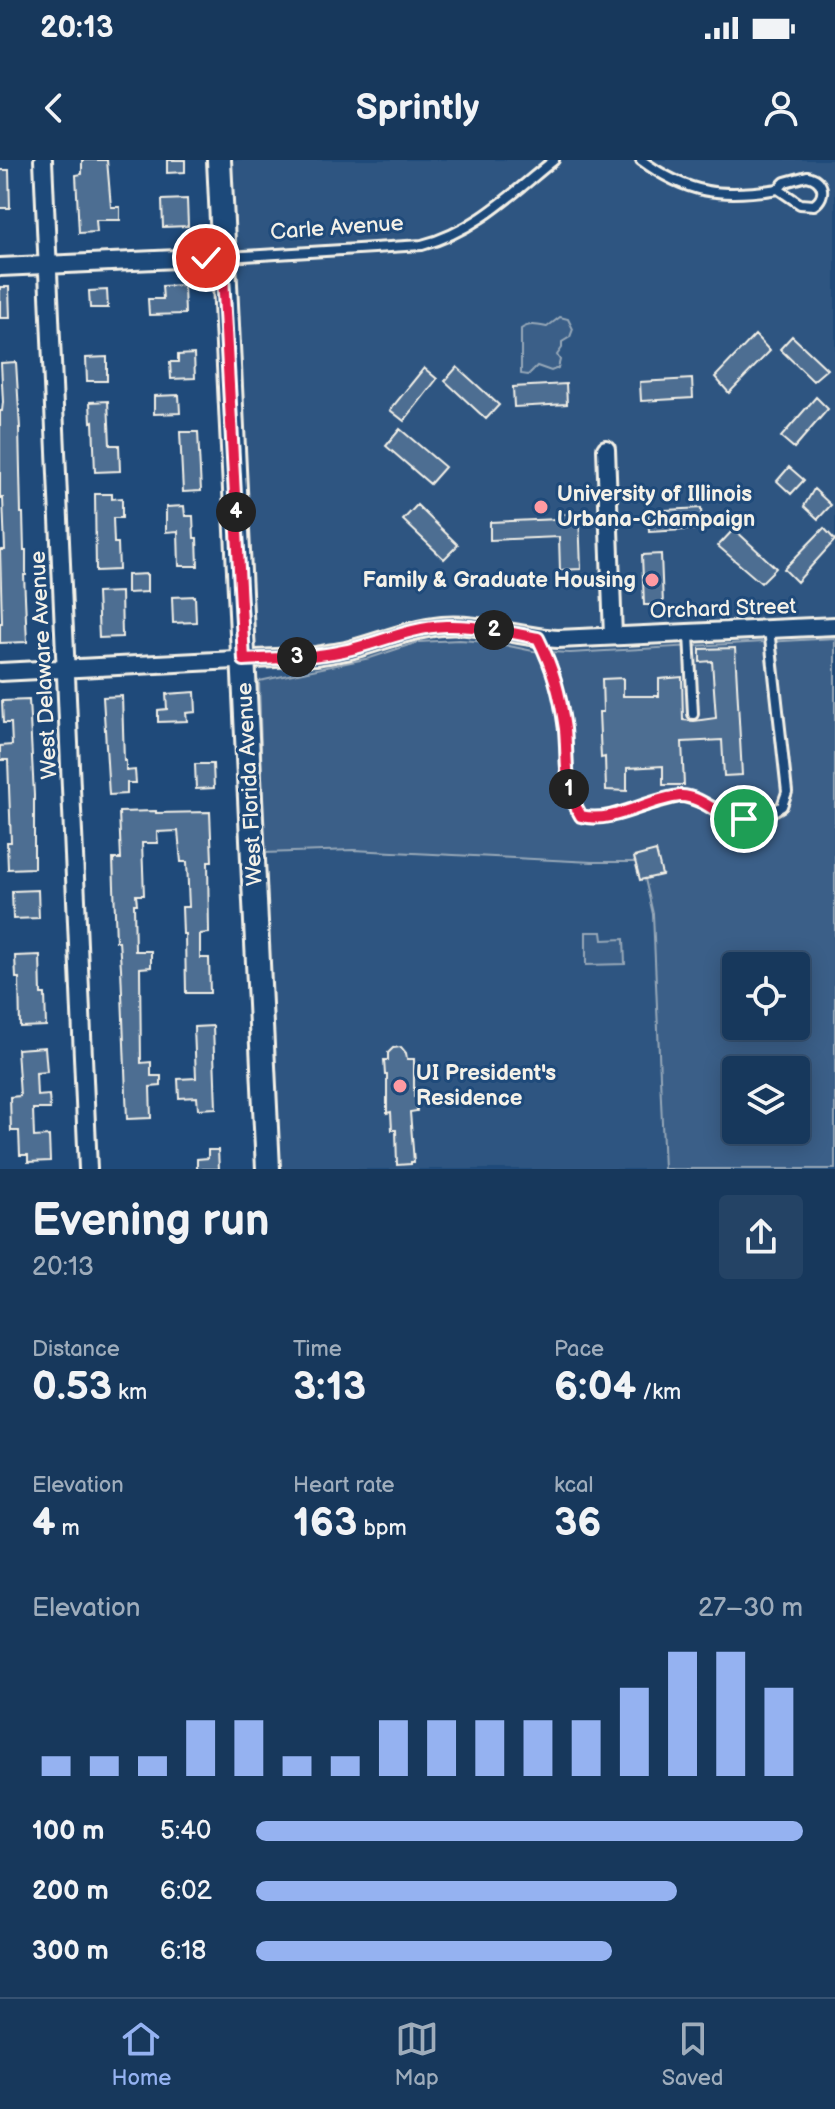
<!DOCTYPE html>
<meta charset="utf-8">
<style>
body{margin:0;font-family:"Balsamiq Sans",sans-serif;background:#244365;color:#f1f3f6;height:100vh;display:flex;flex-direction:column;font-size:30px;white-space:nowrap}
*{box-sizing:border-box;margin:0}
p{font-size:26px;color:#9eacbb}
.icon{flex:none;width:44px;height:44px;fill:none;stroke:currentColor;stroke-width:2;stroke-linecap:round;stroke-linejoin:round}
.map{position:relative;height:1009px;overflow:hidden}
.side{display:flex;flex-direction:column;background:#17385c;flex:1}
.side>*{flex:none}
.fabs{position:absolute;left:722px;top:792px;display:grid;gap:16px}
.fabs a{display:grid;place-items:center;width:88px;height:88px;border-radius:8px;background:#17385c;box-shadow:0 4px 20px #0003,0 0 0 2px #365272;font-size:40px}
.pin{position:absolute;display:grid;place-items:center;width:68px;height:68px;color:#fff;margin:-34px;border:4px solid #fff;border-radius:50%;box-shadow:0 2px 8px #0007}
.km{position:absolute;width:40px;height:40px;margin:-20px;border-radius:50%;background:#222;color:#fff;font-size:22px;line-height:40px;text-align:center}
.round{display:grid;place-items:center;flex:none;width:84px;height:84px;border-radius:8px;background:#244365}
.headline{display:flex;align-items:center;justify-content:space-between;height:136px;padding:0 32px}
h1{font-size:44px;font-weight:700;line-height:60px}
.figures{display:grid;grid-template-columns:repeat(3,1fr);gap:12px;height:136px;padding:8px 32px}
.figures div{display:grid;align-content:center}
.figures b{font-size:40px;font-weight:700}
.figures small{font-size:22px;font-weight:400}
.figures p{font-size:22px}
.chart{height:224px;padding:16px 32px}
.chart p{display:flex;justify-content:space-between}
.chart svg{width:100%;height:144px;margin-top:8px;stroke:#95b2f1;stroke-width:6}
ul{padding:0 32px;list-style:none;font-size:26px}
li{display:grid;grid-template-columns:128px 96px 1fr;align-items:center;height:60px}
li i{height:20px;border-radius:10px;background:#95b2f1}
.status{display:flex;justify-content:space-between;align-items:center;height:56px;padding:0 40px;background:#17385c;direction:ltr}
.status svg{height:22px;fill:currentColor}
header{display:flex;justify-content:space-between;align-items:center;height:104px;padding:0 32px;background:#17385c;font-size:36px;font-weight:700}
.dock{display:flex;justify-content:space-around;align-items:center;height:112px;border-top:2px solid #365272;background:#17385c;font-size:22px;color:#9eacbb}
.dock a{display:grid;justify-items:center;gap:4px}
.dock .on{color:#95b2f1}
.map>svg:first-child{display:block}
</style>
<div class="status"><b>20:13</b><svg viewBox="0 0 49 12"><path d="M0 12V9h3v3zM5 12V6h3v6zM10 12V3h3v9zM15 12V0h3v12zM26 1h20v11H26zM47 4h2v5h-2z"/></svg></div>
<header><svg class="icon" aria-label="back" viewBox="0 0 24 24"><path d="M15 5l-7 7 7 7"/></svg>Sprintly<svg class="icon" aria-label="person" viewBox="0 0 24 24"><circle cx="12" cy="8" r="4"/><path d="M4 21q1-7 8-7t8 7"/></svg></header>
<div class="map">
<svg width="835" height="1009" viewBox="0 0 835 1009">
<rect width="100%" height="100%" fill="#1f4a7a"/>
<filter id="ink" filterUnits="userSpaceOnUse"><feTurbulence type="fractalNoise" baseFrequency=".0125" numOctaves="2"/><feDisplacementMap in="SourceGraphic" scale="16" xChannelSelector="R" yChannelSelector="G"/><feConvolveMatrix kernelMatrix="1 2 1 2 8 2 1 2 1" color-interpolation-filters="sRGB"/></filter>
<g filter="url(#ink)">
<path fill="#2d5581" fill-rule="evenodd" d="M228 0H835V1009H278L264 693ZM736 806H796V866H736ZM736 910H796V970H736Z"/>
<path fill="#3a5f88" stroke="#97a8b8" stroke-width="2" fill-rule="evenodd" d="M560 157 568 159 573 169 570 177 562 182V188L557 195 560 200 558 208 551 211 537 206 528 215 521 214V169C529 163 537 165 547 167Z
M835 478V1009H664L653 754 645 719 662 714 634 697 635 702H592L353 690 264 693 259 521 370 498 418 482 459 480 490 482 533 491 570 493ZM736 806H796V866H736ZM736 910H796V970H736Z
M586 772H602L603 780 624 779 625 804 586 805Z"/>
<path fill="#4d6e92" stroke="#f4f1e8" stroke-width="2" d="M82 0H107L111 47H120V60H96L97 72 79 73 76 15 82 14Z
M167 0H185V12L167 13Z
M0 10H9L10 48H0Z
M187 39 188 66 163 67 162 40Z
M184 125 185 154 149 155 148 139H163L162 126Z
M0 127H9L10 158H0Z
M107 130 108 148H90L89 131Z
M755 175 770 191 729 233 715 217Z
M792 176 827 209 813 221 780 189Z
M194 194 195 218 171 219 170 202H178V195Z
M107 197V221H87L86 198Z
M16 202 20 268H19L21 353H23L24 390H26V415H24L27 482 0 483V463H2L0 390H5L3 338H0V251H2L3 242 1 203Z
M457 207 499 245 486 259 445 221Z
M424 208 437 219 404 261 390 250Z
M692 219 693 238 641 241 640 222Z
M566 224 567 244 514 247 513 227Z
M179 235 180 253 154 254V236Z
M816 237 828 249 794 288 781 277Z
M108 241 110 285H119L120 311 95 312 93 261 91 262 90 242Z
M400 269 445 307 430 324 386 286Z
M180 272H198L201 331 183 332Z
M789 307 804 320 791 334 777 321Z
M814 329 831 345 818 359 804 346Z
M95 334H112V339L122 338V358H113L114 383H118L119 410 96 411Z
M417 345 458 385 444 399 403 360Z
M184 346 185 356H193L194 378H197L198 406H179L178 371 166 372V347Z
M701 348 702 369 649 372 648 351Z
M559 354H579L581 409 560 410 559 377 490 380V362L559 359Z
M824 368 835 380 797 422 784 409Z
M734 369 776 408 761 423 718 386Z
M661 394 663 445H644L642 395Z
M147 414V432L127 433V415Z
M121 432 122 477 99 478 97 433Z
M195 436 196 462 173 463 172 437Z
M735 488 742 615 724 616 722 580 682 582 684 625H663V606L627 608V631L606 630 605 597 601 598 599 552H603L602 519 623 518V536H659V519L682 517 683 560 694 561 716 558 712 501 700 502V489Z
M195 532 196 552 186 553 187 561 158 562V550L167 549 166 534Z
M122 536 124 601H126V611L135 610 136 623H127V634L109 635 103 537Z
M29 540 34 635V708L8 709 7 682H11L8 600H0V586L12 585 11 563H3L2 541Z
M195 604H213L214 628 196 629Z
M156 651V653L210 652 212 701H208L209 773 200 774V798H209L210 833H186L185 774H183L182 747H189L187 702H181L178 671 157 672 158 683H142L144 735H136L137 744H134L135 791H151V807L140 808 141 903 151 902V916H161V926L150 927 151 958 127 959 121 808 119 781H116L113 699H121L119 652Z
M656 691 662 715 640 720 634 697Z
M38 730 39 758 13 759 12 731Z
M40 795 41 834H45L46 866 20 867 19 818H16L15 796Z
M213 866 216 948 198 949 197 937 179 938 178 919 196 918 194 867Z
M45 887 47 912 36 913 37 936 49 935 50 949H33L34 977 49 976 50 1001 28 1002V995H20L19 971H11L10 937 20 936 17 889Z
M401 887 406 893 407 899H414V937H416L417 951 410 952 414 1002H411V1004L397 1005 396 970H392L391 952 387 953V915H385L384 900H388V893L393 888Z
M208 990H218L219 1009H197V999L208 998Z"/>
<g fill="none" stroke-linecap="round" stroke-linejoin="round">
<defs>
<path id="lane" d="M641 0C687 34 722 38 778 29
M807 16C823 19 828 35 814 45L800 44 778 29 785 22Z
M227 97 422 85C474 72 513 33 554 0
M689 474 693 554
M539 479C554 511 561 534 565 570 568 602 563 627 581 656L591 658 604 657 682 636 713 647 728 658 744 659 765 656 782 646 787 632 769 469"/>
<path id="street" d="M43 0 88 1009
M0 107 222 97
M606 289 613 476
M0 512 316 496C326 494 336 493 346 491 378 483 409 469 442 466 481 463 519 477 558 479L835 466"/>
<path id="secondary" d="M219 0 268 1009"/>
</defs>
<use href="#lane" stroke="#f4f1e8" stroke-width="14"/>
<use href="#street" stroke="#f4f1e8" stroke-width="22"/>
<use href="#secondary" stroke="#f4f1e8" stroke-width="28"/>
<use href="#lane" stroke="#1f4a7a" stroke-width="8"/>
<use href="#street" stroke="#1f4a7a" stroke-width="16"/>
<use href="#secondary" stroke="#1f4a7a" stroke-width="22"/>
</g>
</g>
<g fill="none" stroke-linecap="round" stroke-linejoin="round" filter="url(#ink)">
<defs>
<path id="route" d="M206 98 222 97 244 500C277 498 310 498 343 491 377 484 410 467 446 466 477 465 508 472 538 478 554 510 560 534 565 569 568 602 563 627 581 656 614 664 647 639 680 636 696 635 712 649 725 656 731 659 738 659 744 659"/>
</defs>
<use href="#route" stroke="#fff" stroke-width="16"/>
<use href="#route" stroke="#e11d48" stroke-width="10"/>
</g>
<g fill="#ff9aa2" stroke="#1f4a7a" stroke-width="3">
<circle cx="541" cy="347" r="8"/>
<circle cx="652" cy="420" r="8"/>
<circle cx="400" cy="926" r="8"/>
</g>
<g text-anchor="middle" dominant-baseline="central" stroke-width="6" stroke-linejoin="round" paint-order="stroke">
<g font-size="22" fill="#f4f1e8" stroke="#1f4a7a">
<text transform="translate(337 68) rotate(-4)">Carle Avenue</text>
<text transform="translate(723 449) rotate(-2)">Orchard Street</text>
<text transform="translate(44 505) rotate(-93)">West Delaware Avenue</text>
<text transform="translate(250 624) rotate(-93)">West Florida Avenue</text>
</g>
<g font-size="22" font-weight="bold" fill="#f4f1e8" stroke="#1f4a7a" text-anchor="start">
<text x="557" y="334">University of Illinois<tspan x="557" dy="25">Urbana-Champaign</tspan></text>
<text x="636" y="420" text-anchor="end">Family &amp; Graduate Housing</text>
<text x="416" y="913">UI President's<tspan x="416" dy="25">Residence</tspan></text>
</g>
</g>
</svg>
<div class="fabs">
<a><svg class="icon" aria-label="locate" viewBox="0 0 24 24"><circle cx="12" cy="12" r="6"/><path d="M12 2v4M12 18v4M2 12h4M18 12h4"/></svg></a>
<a><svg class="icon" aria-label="layers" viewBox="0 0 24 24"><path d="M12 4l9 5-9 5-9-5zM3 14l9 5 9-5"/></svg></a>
</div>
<div class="pin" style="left:744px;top:659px;background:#1e9e55"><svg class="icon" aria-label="arrive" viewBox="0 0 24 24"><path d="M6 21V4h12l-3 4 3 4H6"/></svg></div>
<div class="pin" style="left:206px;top:98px;background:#d93025"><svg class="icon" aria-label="check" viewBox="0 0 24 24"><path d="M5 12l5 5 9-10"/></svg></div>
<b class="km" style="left:569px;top:629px">1</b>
<b class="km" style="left:494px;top:470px">2</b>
<b class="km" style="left:297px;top:497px">3</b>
<b class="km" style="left:236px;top:352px">4</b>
</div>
<section class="side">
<div class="headline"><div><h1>Evening run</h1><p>20:13</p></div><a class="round"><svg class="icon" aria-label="share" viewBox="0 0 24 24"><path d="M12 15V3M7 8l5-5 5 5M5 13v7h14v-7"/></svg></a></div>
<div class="figures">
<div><p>Distance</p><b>0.53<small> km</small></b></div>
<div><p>Time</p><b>3:13</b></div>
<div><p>Pace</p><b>6:04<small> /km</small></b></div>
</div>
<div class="figures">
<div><p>Elevation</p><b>4<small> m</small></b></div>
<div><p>Heart rate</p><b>163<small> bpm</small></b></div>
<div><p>kcal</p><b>36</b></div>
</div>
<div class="chart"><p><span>Elevation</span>27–30 m</p>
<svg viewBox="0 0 160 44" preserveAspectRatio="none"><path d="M5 44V38M15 44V38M25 44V38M35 44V27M45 44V27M55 44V38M65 44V38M75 44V27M85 44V27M95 44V27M105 44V27M115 44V27M125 44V17M135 44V6M145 44V6M155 44V17"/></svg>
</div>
<ul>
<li><b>100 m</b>5:40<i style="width:100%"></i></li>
<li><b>200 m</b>6:02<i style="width:77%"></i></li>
<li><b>300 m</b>6:18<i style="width:65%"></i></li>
</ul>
</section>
<nav class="dock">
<a class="on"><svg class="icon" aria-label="home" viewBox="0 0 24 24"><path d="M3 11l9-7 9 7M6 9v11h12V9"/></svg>Home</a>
<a><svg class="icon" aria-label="map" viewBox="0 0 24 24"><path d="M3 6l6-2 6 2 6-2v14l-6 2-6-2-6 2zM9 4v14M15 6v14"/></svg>Map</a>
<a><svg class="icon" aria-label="saved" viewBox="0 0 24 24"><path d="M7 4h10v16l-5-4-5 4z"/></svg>Saved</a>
</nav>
